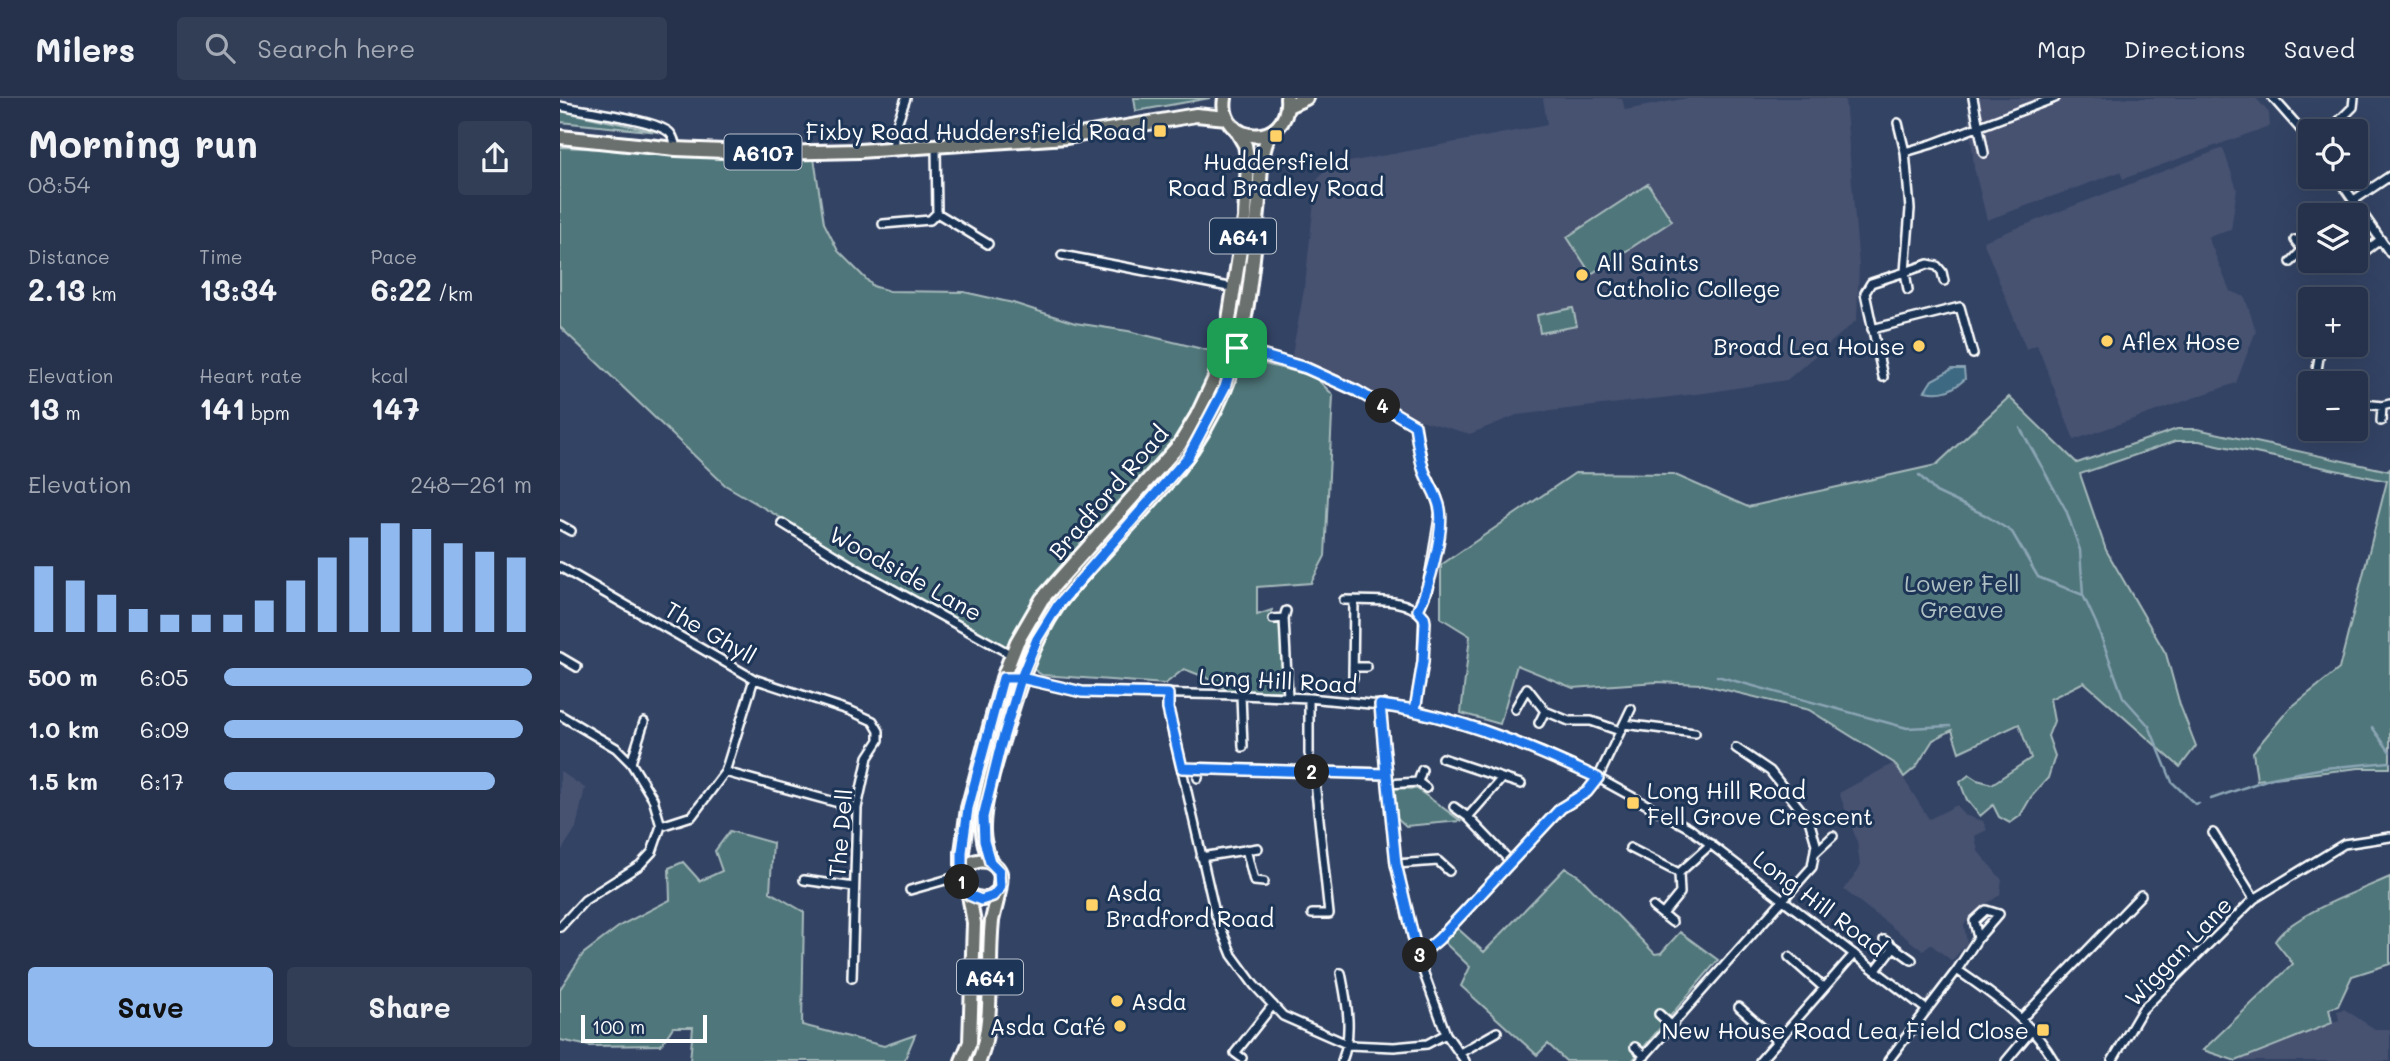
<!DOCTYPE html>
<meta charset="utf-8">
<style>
body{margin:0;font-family:Mali,sans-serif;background:#323e55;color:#f1f3f6;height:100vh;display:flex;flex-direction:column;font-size:26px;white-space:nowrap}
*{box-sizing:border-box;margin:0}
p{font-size:23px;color:#a4aab5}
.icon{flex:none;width:38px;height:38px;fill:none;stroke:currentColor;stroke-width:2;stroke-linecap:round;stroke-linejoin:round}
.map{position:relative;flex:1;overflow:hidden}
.panel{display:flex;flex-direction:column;background:#26324b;width:560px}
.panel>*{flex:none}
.controls{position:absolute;left:1738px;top:21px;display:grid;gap:14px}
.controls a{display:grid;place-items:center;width:70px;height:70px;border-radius:7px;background:#26324b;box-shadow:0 7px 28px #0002,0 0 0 2px #424d63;font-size:35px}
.scale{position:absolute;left:21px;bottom:18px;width:126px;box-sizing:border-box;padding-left:7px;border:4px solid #fff;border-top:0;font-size:19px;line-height:24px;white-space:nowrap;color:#fff;-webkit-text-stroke:5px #1d3557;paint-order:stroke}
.pin{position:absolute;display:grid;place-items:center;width:60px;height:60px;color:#fff;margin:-30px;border-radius:14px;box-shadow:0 4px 10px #0006}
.km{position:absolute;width:35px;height:35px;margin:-18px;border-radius:50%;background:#222;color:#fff;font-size:19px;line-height:35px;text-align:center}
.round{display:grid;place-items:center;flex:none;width:74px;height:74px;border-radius:7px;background:#323e55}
.head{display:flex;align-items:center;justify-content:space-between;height:119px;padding:0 28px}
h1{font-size:38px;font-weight:700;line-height:52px}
.figures{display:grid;grid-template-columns:repeat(3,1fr);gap:10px;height:119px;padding:7px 28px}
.figures div{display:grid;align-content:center}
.figures b{font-size:30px;font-weight:700}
.figures small{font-size:19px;font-weight:400}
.figures p{font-size:19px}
.chart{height:196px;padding:14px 28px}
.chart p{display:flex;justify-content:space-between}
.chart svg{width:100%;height:126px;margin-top:7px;stroke:#90b9f0;stroke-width:6}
.primary-button{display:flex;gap:14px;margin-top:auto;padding:14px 28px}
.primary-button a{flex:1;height:80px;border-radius:7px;background:#90b9f0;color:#111;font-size:28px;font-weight:700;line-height:80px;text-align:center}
.primary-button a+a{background:#323e55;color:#f1f3f6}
ul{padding:0 28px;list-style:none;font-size:23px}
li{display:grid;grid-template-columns:112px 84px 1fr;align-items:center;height:52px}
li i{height:18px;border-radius:9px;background:#90b9f0}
header{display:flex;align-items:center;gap:42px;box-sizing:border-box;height:98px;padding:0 35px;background:#26324b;border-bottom:2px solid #424d63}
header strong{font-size:33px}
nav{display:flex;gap:38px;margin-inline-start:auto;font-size:24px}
.search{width:490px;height:63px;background:#323e55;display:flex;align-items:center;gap:18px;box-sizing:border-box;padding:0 24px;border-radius:7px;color:#a4aab5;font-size:26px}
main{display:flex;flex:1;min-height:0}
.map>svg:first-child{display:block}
</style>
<header>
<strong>Milers</strong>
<div class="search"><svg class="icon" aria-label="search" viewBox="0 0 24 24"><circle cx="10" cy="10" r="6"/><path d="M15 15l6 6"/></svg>Search here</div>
<nav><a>Map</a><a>Directions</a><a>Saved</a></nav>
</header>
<main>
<section class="panel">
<div class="head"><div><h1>Morning run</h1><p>08:54</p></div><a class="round"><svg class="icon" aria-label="share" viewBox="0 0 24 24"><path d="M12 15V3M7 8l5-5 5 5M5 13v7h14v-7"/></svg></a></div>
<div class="figures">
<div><p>Distance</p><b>2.13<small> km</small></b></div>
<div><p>Time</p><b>13:34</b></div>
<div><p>Pace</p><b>6:22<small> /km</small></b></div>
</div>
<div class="figures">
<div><p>Elevation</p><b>13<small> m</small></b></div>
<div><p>Heart rate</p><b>141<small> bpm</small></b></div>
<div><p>kcal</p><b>147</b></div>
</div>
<div class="chart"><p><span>Elevation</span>248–261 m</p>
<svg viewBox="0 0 160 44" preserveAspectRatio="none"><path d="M5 44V21M15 44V26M25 44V31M35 44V36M45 44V38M55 44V38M65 44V38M75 44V33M85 44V26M95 44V18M105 44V11M115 44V6M125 44V8M135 44V13M145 44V16M155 44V18"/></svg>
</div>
<ul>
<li><b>500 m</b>6:05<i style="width:100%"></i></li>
<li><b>1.0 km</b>6:09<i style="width:97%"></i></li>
<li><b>1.5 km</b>6:17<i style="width:88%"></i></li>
</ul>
<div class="primary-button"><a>Save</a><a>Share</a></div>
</section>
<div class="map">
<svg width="1830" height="963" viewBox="0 0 1830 963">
<rect width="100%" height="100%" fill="#334364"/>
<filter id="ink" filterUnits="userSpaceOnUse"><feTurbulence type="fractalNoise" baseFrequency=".0143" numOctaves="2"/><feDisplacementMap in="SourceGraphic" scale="14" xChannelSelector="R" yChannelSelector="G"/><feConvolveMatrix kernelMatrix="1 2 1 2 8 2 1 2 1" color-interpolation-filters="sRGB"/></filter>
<g filter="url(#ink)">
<path fill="#465170" d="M983 0H1062L1065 12 1127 0H1285L1299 168 1297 222 1227 282 1145 295 957 317 910 336 860 322 731 262 745 186 756 84 767 68 987 27Z
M1407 0H1696L1709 15 1710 28 1563 81 1560 74 1427 122 1414 70Z
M1663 50 1677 91 1671 132 1648 139 1670 193 1685 199 1696 233 1676 285 1514 342 1477 247 1466 251 1423 143Z
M1334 665 1369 721 1397 707 1404 717 1423 723 1427 732 1415 738 1418 753 1442 782 1440 797 1416 813 1404 827 1407 845 1392 863 1370 846 1363 853 1284 792 1300 769 1297 743 1279 695Z
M0 673 25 690 16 730 0 755Z
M1784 911 1815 931H1830V963H1682L1681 961 1736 938 1779 922 1777 913Z"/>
<path fill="#4f767a" stroke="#a7babc" stroke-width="2" d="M574 0H650L576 13Z
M0 13 99 34 0 24Z
M0 49 254 60 264 125 278 153 313 188 329 193 404 194 453 205 515 225 568 233 754 278 773 297 765 458 751 485 697 489V517L712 512 711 523 724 524 723 588 720 593H668L645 579 624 571 605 586 482 577 439 548 165 387 0 229Z
M1088 86 1112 123 1031 176 1007 139Z
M1013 210 1017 228 980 235 977 217Z
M1449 299 1517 365 1617 331H1637L1829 373 1830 370V670H1799L1697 682 1693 654 1729 611 1779 571 1827 383 1639 343H1616L1520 376 1546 452 1606 556 1620 607 1636 648 1620 669 1524 584 1490 601 1494 623 1488 638 1495 658 1488 680 1471 699 1460 718 1450 725 1439 719 1433 707 1420 718 1407 702 1400 684 1409 677 1417 682 1432 686 1471 660 1459 626 1399 654 1392 632 1373 642 1356 669 1344 679 1334 665 1249 612 1141 586 1097 584 1013 590 957 567 940 626 901 615 910 538 881 520V467L1015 375 1113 376 1188 409 1376 367Z
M832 690 857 691 901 723 846 728 835 718Z
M170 733 213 745 210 794 244 814 242 927 324 948 355 937 344 963H130L133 929H113L101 947 29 948 0 942V891L23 856 61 827 110 802 109 770 123 764 140 783 162 773 155 753Z
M1005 770 1019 778 1095 856 1101 855 1120 834 1158 862 1072 963H1006L988 946 977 957 901 888 910 869 884 844 897 830 924 854Z
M1830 779V866L1792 878 1778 908 1769 911 1772 925 1676 963 1643 952 1733 866 1715 843C1732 816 1799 793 1830 779Z"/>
<path fill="#3e6983" stroke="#8ba5b5" stroke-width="2" d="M1392 271H1404L1405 281C1393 292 1382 297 1365 293L1372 282Z"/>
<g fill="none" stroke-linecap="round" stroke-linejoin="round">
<path stroke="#8ba5b5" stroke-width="2.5" d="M1460 330 1506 412 1520 452 1523 497
M1359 377 1376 394 1425 417 1452 434 1478 479 1523 497 1536 525 1563 599 1589 628 1612 684 1635 706 1639 705
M1157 578 1347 630 1390 628
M1812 629 1830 654
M1651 701 1712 680 1764 670 1830 664"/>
<defs>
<path id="street" d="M1413 0 1424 55
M1713 0 1750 42
M0 8C22 13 96 21 110 35 114 39 115 45 116 51
M1338 25 1345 54
M1769 33 1793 9 1794 0
M333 52 335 31 346 0
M1777 79 1830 155
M1794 102 1830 78
M377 115 428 146
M323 126 370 122 377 115 376 49
M1735 142 1750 161
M502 157 674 190
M1796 160 1820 142
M1753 163C1767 170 1778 170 1791 163
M1731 164 1742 152
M1348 192 1345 174 1368 166 1377 168 1382 174 1384 183
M1312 231 1400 209 1413 256
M677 250 746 270 797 293 855 327 864 372 876 397 880 414 867 493 858 512
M1323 279 1305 195 1311 185 1345 174 1350 111 1345 54 1372 46 1495 0
M1760 285 1757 272 1760 253
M1796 305 1822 308 1830 306
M1821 323 1822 308
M222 425 300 473 452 557
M0 427 11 433
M0 469 194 581 291 613 313 623 319 633V642L308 659 297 710 292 880
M784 502C811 503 844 498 864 519L863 564 855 612
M726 513 724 520 728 599
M713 521 724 520
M0 559 17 569
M793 569H807
M443 580H461L522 594 681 597 749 600 820 607 855 612 920 631 981 654 1038 680 1129 730 1367 912
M793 580 794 502
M608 596V611L655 815 672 857 694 887 723 918 789 947 834 949 867 946 886 936
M681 597 683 649
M749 600V656
M820 607 836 766 858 859 886 936 905 963
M955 611 967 590 985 613 1009 623H1031L1060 633
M0 617 56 650 71 665 93 701 101 728 92 754 80 767 25 802 0 829
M979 625 985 613
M1064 626 1135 635
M882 660 942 680
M71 665 84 624
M165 674 297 710
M638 680 639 670 826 676
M858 684 862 672
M828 686 858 684 866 690
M894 709 908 719 951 764
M908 719 942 680 961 686
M101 728 132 718 165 674 194 581
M1070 750 1119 775
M686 751 694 783 704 784
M1255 755 1273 738
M641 759 698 750
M836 766 878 763 889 773
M244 782 294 789
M350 792 389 781 402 783
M1694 801 1784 746 1830 739
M1093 809 1112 824
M752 816H769L754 674
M1103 816 1120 795 1119 775 1151 746
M1324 842 1352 862
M858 859 879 841 1001 710 1027 694 1038 680 1071 611
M1229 859 1264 890
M1316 872 1333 850
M1397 872C1434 897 1472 924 1494 963
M781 875C787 905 793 935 782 963
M1179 909 1217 943
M1099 916 1112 928
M1461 921 1581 797
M1075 949 1085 958
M900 955 937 934
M682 960 675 955 713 907
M1080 963 1252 769 1256 746 1249 722 1210 673 1176 650
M1200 963 1294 856
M1328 963 1397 872 1418 840 1439 816 1426 812 1414 823 1418 840
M1446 963 1472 932
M1552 963 1582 912 1694 801 1653 735"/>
<path id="primary" d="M665 0C657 48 731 52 727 0
M728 8 746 0
M0 39 116 51 212 55 299 53 507 39 636 17 667 20
M430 764C427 754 423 744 423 733 422 706 435 667 443 640 457 594 470 548 497 508 510 489 527 472 542 456 591 403 637 358 665 290 687 236 692 171 698 113 701 87 698 59 710 35
M403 776C406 769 410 764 418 763 428 761 437 767 440 775 443 784 434 812 432 823 427 867 435 922 419 963
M409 797C420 803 429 802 437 794
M402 963 410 944 414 825 409 797 402 783V754L408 710 443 580 457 544 482 501 620 346 637 318 655 280 666 241 685 120 688 64 685 47 675 30"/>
</defs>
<use href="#street" stroke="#fff" stroke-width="12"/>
<use href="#primary" stroke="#fff" stroke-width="18"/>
<use href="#street" stroke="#1d3557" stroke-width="7"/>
<use href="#primary" stroke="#6a706d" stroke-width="12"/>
</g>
</g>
<g fill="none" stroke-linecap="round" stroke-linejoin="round" filter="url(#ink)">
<defs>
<path id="route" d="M677 250 665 289 628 359 498 507 477 541 461 580H443L408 710 402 754V783L409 797 421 802 433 798 440 790 439 773 430 764 424 743 423 719 440 650 461 580 522 594 608 596V611L622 670 826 676 820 607C897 618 968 648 1038 680L1027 694 1001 710 879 841 858 859 836 766 820 607 855 612 863 564 865 524 864 519 858 512C869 490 884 435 880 411 877 395 867 384 863 370 859 356 857 341 855 327L797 293 746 270 677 250"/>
</defs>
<use href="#route" stroke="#fff" stroke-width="14"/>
<use href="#route" stroke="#1a73e8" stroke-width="9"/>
</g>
<g fill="#ffd166" stroke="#1d3557" stroke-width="2.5">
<rect x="593" y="26" width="14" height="14" rx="3.5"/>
<rect x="709" y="31" width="14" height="14" rx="3.5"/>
<circle cx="1022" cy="177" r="7"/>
<circle cx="1547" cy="243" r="7"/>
<circle cx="1359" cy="248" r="7"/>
<rect x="1066" y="698" width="14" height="14" rx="3.5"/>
<rect x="525" y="800" width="14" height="14" rx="3.5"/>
<circle cx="557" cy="903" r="7"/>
<circle cx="560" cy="928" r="7"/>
<rect x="1476" y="925" width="14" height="14" rx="3.5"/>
</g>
<g text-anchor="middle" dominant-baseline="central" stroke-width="6" stroke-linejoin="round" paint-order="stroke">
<g fill="#1d3557" stroke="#bbc2cd" stroke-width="2">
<rect x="164.5" y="36.5" width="77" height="35" rx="5"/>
<rect x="650" y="120.5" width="66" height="35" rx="5"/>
<rect x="397" y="861.5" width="66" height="35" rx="5"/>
</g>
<g font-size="21" font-weight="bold" fill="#fff">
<text x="203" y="54">A6107</text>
<text x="683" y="138">A641</text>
<text x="430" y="879">A641</text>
</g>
<g font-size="23" fill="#fff" stroke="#1d3557" text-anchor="start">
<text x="586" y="33" text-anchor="end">Fixby Road Huddersfield Road</text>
<text x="716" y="63" text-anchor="middle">Huddersfield<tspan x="716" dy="26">Road Bradley Road</tspan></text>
<text x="1036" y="164">All Saints<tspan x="1036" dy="26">Catholic College</tspan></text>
<text x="1561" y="243">Aflex Hose</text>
<text x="1345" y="248" text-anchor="end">Broad Lea House</text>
<text x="1087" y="692">Long Hill Road<tspan x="1087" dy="26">Fell Grove Crescent</tspan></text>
<text x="546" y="794">Asda<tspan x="546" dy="26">Bradford Road</tspan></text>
<text x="571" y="903">Asda</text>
<text x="546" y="928" text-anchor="end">Asda Café</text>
<text x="1469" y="932" text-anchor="end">New House Road Lea Field Close</text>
</g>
<g font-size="23" fill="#fff" stroke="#1d3557">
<text transform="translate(548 394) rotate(-49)">Bradford Road</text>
<text transform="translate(346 475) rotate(29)">Woodside Lane</text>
<text transform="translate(151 534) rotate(30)">The Ghyll</text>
<text transform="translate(718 582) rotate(3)">Long Hill Road</text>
<text transform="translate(280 735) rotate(-85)">The Dell</text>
<text transform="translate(1260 805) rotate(37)">Long Hill Road</text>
<text transform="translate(1618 853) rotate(-46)">Wiggan Lane</text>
</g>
<g font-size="23" fill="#b0c1c3" stroke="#1d3557">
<text x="1402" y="485">Lower Fell<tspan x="1402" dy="26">Greave</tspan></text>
</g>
</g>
</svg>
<div class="controls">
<a><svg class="icon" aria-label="locate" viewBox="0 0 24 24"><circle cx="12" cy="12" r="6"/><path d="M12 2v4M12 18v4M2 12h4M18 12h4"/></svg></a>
<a><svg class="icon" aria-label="layers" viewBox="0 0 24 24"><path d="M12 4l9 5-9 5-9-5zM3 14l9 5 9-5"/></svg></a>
<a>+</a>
<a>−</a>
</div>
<div class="scale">100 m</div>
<div class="pin" style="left:677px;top:250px;background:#1e9e55"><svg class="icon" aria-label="arrive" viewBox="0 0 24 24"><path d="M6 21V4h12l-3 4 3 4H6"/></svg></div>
<b class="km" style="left:402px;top:784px">1</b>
<b class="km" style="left:752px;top:674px">2</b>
<b class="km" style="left:860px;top:857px">3</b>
<b class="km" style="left:823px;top:308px">4</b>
</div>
</main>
